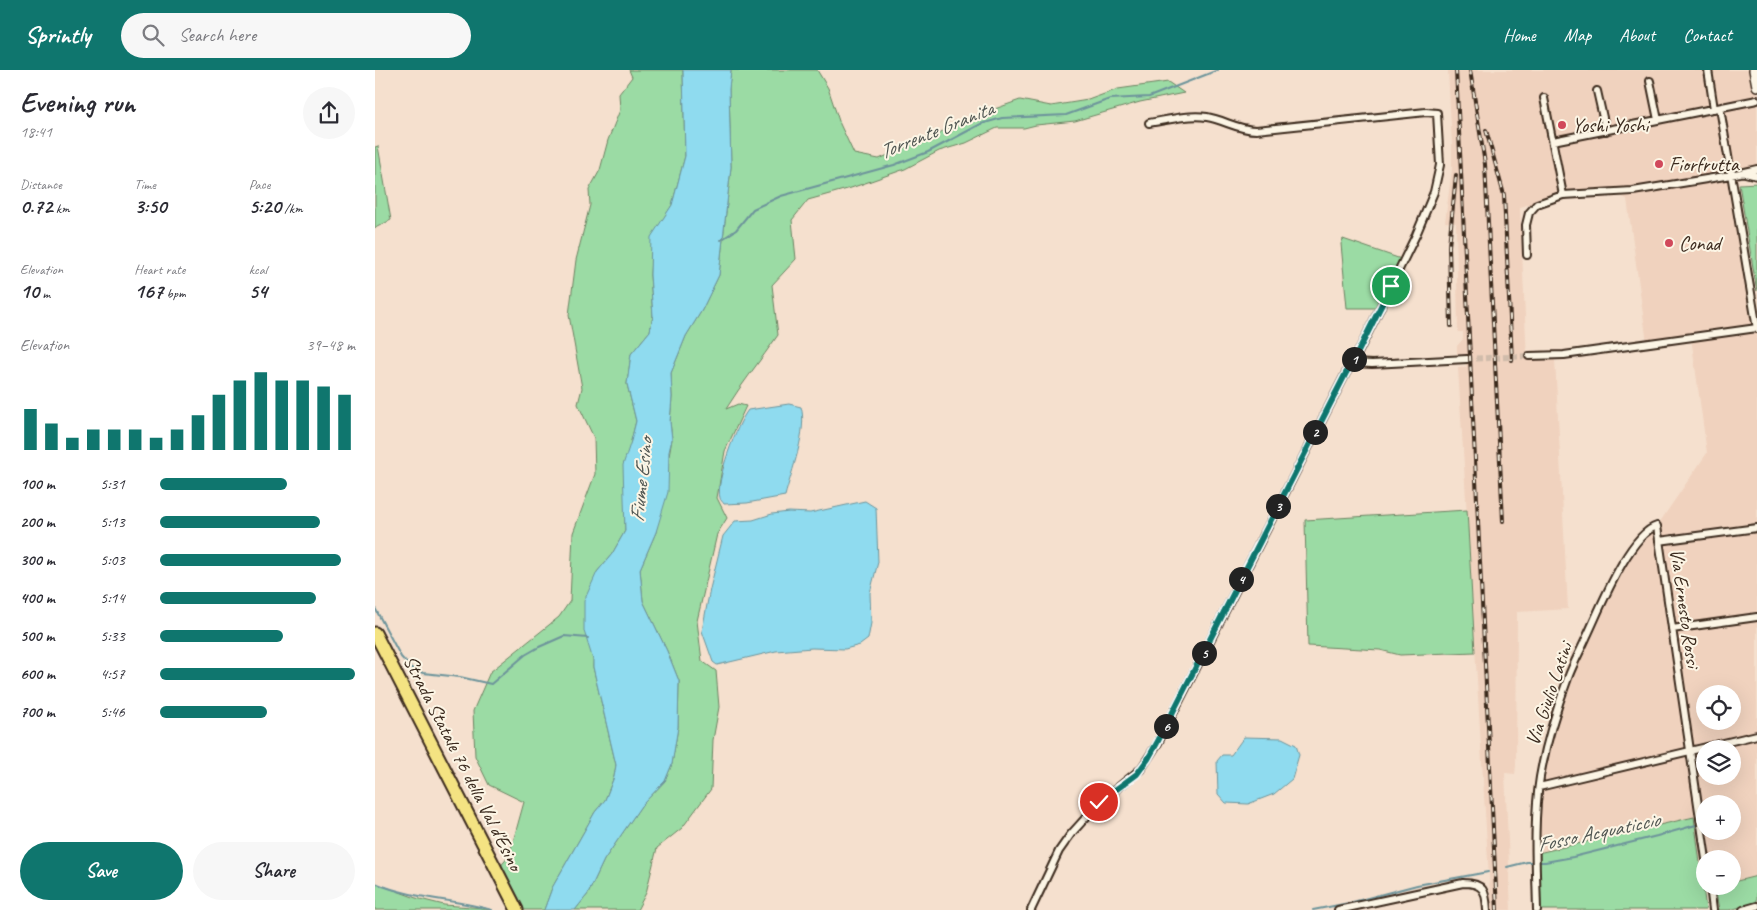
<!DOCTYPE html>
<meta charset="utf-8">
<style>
body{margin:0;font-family:Caveat,sans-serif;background:#f7f7f7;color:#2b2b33;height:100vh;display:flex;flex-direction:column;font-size:19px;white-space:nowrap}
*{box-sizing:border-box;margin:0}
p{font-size:16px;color:#7c7c81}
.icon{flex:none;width:28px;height:28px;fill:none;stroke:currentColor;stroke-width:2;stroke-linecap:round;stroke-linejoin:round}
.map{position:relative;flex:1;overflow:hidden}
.side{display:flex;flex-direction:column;background:#fff;width:375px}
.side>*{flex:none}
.buttons{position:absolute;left:1321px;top:615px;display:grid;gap:10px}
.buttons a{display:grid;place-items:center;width:45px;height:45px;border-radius:50%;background:#fff;box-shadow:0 5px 20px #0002;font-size:25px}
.pin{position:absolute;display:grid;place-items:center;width:42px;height:42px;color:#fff;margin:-21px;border:2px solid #fff;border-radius:50%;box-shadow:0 1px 5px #0007}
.km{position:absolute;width:25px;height:25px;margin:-12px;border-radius:50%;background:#222;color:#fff;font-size:14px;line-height:25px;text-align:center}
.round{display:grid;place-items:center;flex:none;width:52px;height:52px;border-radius:26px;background:#f7f7f7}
.head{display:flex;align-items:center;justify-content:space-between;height:85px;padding:0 20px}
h1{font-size:28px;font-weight:600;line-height:38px}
.figures{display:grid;grid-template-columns:repeat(3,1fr);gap:8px;height:85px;padding:5px 20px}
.figures div{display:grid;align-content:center}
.figures b{font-size:21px;font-weight:600}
.figures small{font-size:14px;font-weight:400}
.figures p{font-size:14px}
.chart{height:140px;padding:10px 20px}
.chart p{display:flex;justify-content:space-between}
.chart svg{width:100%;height:90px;margin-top:5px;stroke:#0f766e;stroke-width:6}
.button{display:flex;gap:10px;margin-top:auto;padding:10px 20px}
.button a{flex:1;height:58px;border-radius:30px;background:#0f766e;color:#fff;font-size:20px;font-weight:600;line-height:58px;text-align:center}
.button a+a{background:#f7f7f7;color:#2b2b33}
ul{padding:0 20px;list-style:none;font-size:16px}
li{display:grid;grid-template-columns:80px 60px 1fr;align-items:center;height:38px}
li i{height:12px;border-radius:6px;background:#0f766e}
header{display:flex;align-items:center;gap:30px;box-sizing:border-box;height:70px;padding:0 25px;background:#0f766e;color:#fff}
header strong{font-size:24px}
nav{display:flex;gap:28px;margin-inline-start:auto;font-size:18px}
.search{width:350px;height:45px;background:#f7f7f7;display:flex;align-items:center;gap:12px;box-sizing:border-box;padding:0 18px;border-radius:28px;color:#7c7c81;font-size:19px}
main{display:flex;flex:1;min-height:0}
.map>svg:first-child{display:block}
</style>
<header>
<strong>Sprintly</strong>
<div class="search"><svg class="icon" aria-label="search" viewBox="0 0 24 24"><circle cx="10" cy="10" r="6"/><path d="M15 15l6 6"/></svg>Search here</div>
<nav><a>Home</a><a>Map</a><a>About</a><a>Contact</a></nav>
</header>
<main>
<section class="side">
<div class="head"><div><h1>Evening run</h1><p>18:41</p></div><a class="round"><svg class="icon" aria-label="share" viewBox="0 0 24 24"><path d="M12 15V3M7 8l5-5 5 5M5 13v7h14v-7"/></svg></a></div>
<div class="figures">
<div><p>Distance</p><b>0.72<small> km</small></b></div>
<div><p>Time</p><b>3:50</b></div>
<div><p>Pace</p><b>5:20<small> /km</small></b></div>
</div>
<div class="figures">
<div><p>Elevation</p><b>10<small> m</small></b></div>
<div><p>Heart rate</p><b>167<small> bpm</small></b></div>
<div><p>kcal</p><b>54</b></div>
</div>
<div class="chart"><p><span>Elevation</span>39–48 m</p>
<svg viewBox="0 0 160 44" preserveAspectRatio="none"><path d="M5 44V24M15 44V31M25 44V38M35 44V34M45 44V34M55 44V34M65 44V38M75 44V34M85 44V27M95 44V17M105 44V10M115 44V6M125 44V10M135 44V10M145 44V13M155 44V17"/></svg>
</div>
<ul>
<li><b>100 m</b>5:31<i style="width:65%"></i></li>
<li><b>200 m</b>5:13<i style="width:82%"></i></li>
<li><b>300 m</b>5:03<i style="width:93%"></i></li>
<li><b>400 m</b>5:14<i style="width:80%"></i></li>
<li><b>500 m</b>5:33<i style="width:63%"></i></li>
<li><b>600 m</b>4:57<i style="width:100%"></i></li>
<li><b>700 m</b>5:46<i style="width:55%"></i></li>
</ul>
<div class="button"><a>Save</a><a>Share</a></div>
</section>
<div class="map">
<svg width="1382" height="840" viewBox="0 0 1382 840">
<rect width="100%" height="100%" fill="#f5e0ce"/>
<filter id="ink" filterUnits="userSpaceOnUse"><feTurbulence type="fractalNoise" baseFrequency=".02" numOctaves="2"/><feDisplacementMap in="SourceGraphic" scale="10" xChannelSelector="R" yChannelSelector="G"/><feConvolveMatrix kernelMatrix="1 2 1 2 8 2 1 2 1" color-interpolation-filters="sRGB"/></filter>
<g filter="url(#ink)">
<path fill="#f0d2be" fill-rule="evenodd" d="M1073 0H1379L1382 16V99L1356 105 1382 259V806L1358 812V789H1330V816H1343L1329 820 1319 747 1161 783 1164 717 1193 607 1256 482 1282 456 1332 383 1316 267 1272 273 1252 129 1239 123 1188 125 1145 137 1152 290H1180L1193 539 1142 542 1141 695 1140 704 1130 703 1136 840H1116L1083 298 1091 297 1090 284H1082V276L1088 269V262H1083L1081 153 1070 152 1077 99V75ZM1330 624H1358V651H1330ZM1330 679H1358V706H1330ZM1330 734H1358V761H1330Z"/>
<path fill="#9bdba4" stroke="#6b8261" d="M254 0H308L310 86 297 135 277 167 275 205 278 246 275 261 256 284 252 314 261 351 256 371 250 440V461L237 484 222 502 218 597 241 695 239 707 230 730 220 742 177 818 169 840H145L124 798 134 786 149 732 114 715 100 686 98 641 115 602 184 547 195 531 198 463 220 404 219 368 203 334 207 318 194 245 201 190 215 135 214 120 225 100 233 70 245 40 244 24 257 7Z
M356 0H442L453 18 465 54 479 84 504 89 614 41 645 30 676 36 713 30 743 19 793 12 809 23 765 32 700 51 661 55 649 58H622L591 73 564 81 530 99 476 118 433 130 417 150 421 189 397 215 403 265C386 290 367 313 351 339L363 334 371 336 350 381 342 428 352 448 342 464 322 551 327 591 341 601 344 637 338 670 336 719 307 758 282 778 271 823 262 840H200L213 824 229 790 266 736 290 711 297 694 303 657 304 611 292 581 268 531 265 499 281 462 297 369 295 352 297 327 296 303 311 266 327 240 344 205 356 97 354 19Z
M3 76 16 150 0 158V77Z
M1382 113V221L1364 114Z
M968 169 1026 189 1001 238H972L966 174Z
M1092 440 1100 582 1025 585 1005 580 933 576 930 450Z
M1319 747 1331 840H1165L1163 783Z
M1382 806V833L1354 840H1344L1340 817 1358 816V812Z
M0 813 41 828 69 835 110 838 115 840H0Z"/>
<path fill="#8fdbef" stroke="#6d949b" d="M308 0H356L354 19 356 97 344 205 327 240 311 266 296 303 297 327 295 352 297 369 294 382 293 422 281 462 265 499 268 531 292 581 304 611 303 657 297 694 290 711 266 736 229 790 213 824 200 840H169L177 818 220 742 230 730 239 707 241 695 218 597V590L209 561V531L222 502 237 484 250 461 248 395 256 371 261 351 252 314 256 284 275 261 278 246 275 205 276 167 297 135 310 86Z
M414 334 426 337C433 359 416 403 410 426L372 433 349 434C348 432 345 430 345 428 340 411 362 354 373 340Z
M490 431 501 438 503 492 495 523 496 553 493 569 485 575 470 579 437 578 401 581 342 595 338 592 327 561 335 519 348 466 360 451 378 450 397 444 414 442 435 443Z
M869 667 907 668 921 675 924 685 917 709 899 724 873 734 851 733 843 724 842 691 847 685H856Z"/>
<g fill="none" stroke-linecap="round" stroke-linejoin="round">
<path stroke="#6d949b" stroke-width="2" d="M346 170 361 160 378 139 406 126 519 95 553 82 606 54 627 48 691 45 735 29 774 27 843 0
M0 538 26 587 36 598 48 603 85 607 116 614 150 585 164 577 189 566 213 568
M1132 797 1152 792H1170L1198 787 1282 766 1321 755
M0 813C38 829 78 829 117 840
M938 840 974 833 1042 815 1113 802"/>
<path stroke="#d0bcab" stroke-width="6" stroke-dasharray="6 3" stroke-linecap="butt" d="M1092 289 1154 286"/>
<defs>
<path id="street" d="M1333 0 1339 39
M1275 11 1283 50
M1222 21 1231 61
M1169 28 1188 125
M1345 38 1382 259
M1178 71 1382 30
M1370 103 1382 106
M1152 185 1151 155 1154 143 1162 134 1188 125 1258 121 1356 105 1382 99
M1154 286 1189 285 1382 258
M978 293 997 294 1092 289
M1284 471 1382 458
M1297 559 1382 547
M1164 717 1382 665
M1335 816 1338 840
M656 840 684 781 696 764 724 733 766 699 783 673 971 303 978 293 1041 165 1059 122 1065 95 1062 43 1051 42 881 60C864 60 849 50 832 47 814 44 792 50 774 53
M963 840 1088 813C1109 813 1111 821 1112 840
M1162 840C1161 796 1158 751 1165 707 1171 673 1181 640 1193 608 1198 594 1206 580 1212 566 1224 541 1254 464 1282 456L1331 789
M1368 840 1382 836"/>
<path id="secondary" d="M1379 0 1382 16"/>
<path id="highway" d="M0 563 142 840"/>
</defs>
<use href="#street" stroke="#3b2a1e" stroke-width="10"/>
<use href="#secondary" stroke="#3b2a1e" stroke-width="12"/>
<use href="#highway" stroke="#3b2a1e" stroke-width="15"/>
<use href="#street" stroke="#fcf5e5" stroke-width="6"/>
<use href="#secondary" stroke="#fcf5e5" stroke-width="9"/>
<use href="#highway" stroke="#f4e382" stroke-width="11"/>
<defs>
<path id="rail" d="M1081 0 1122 840
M1095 0 1110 94 1128 451
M1111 60 1129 125 1137 290
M1076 256 1074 176 1081 105"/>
</defs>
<use href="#rail" stroke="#3b2a1e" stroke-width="4"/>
<use href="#rail" stroke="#fcf5e5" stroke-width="2" stroke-dasharray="5.5" stroke-linecap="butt"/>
</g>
</g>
<g fill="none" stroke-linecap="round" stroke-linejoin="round" filter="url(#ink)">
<defs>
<path id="route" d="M724 732 762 704 773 689 782 673 971 303 978 292 1016 216"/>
</defs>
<use href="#route" stroke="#fff" stroke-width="10"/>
<use href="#route" stroke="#0f766e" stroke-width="6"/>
</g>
<g fill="#d1495b" stroke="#fcf5e5" stroke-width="2">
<circle cx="1187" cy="55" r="5"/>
<circle cx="1284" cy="94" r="5"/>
<circle cx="1294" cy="173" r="5"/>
</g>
<g text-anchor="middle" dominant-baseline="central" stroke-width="4" stroke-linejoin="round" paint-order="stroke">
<g font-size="20" fill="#3b2a1e" stroke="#fcf5e5" text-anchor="start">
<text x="1197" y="55">Yoshi Yoshi</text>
<text x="1294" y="94">Fiorfrutta</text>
<text x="1304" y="173">Conad</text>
</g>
<g font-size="20" fill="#3b2a1e" stroke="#fcf5e5">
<text transform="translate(1310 538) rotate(82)">Via Ernesto Rossi</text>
<text transform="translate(1174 624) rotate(-71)">Via Giulio Latini</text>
<text transform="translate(88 693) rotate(63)">Strada Statale 76 della Val d'Esino</text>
</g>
<g font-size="21" font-style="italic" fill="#505652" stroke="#fcf5e5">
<text transform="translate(561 60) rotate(-22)">Torrente Granita</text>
<text transform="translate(266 410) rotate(-84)">Fiume Esino</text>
<text transform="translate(1223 762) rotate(-12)">Fosso Acquaticcio</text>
</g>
</g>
</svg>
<div class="buttons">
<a><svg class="icon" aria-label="locate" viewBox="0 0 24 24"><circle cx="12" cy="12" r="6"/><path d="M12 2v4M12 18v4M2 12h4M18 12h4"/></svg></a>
<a><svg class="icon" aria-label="layers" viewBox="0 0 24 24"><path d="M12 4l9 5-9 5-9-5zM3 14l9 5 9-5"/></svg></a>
<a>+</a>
<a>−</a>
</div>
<div class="pin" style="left:1016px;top:216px;background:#1e9e55"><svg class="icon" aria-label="arrive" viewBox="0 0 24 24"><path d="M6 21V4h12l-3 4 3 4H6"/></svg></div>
<div class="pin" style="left:724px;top:732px;background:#d93025"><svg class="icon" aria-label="check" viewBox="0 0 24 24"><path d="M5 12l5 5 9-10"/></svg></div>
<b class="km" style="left:979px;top:289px">1</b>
<b class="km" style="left:940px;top:362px">2</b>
<b class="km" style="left:903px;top:436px">3</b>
<b class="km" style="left:866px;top:509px">4</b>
<b class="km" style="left:829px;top:583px">5</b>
<b class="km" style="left:791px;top:656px">6</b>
</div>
</main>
